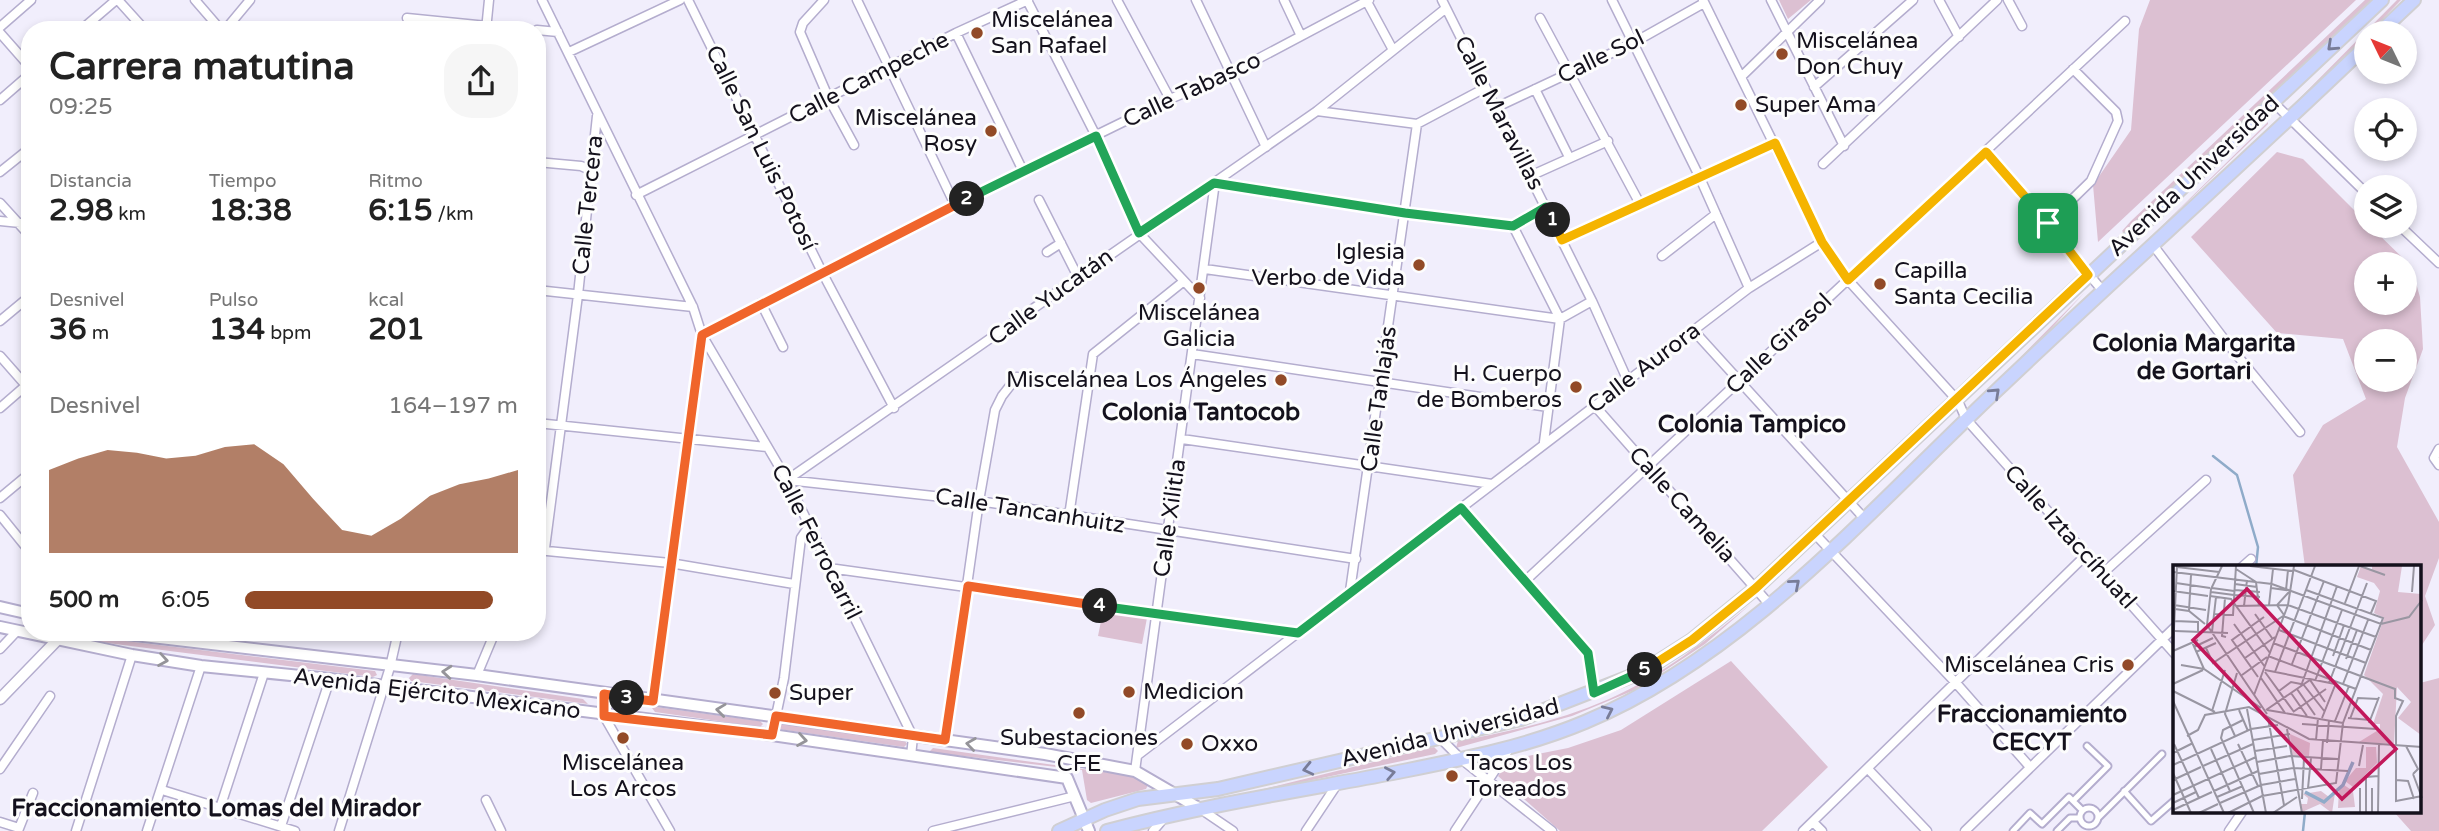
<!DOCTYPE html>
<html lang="es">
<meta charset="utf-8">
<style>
body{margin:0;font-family:"Varela Round",sans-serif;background:#f6f6f6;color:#222;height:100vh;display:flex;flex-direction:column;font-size:26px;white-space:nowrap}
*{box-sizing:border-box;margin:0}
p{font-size:23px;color:#767676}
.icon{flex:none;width:38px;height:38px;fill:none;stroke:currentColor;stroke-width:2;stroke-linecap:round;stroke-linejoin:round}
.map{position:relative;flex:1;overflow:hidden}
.drawer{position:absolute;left:21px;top:21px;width:525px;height:620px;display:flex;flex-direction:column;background:#fff;border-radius:28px;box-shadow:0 4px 10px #0003}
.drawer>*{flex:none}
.needle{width:46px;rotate:313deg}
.fabs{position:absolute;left:2354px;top:21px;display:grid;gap:14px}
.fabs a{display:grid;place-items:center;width:63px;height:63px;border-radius:50%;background:#fff;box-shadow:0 4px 10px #0003;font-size:35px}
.pin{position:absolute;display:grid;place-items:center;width:60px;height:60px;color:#fff;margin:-30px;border-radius:14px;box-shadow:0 4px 10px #0006}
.km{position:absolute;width:35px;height:35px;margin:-18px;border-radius:50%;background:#222;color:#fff;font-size:19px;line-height:35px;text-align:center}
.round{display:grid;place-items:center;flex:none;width:74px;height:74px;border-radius:28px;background:#f6f6f6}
.overview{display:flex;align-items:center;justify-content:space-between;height:119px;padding:0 28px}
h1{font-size:38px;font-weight:800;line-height:52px}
.metrics{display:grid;grid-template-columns:repeat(3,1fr);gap:10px;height:119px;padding:7px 28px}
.metrics div{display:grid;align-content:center}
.metrics b{font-size:30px;font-weight:800}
.metrics small{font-size:19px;font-weight:400}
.metrics p{font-size:19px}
.chart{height:196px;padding:14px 28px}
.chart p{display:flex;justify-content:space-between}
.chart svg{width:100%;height:126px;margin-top:7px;fill:#924a27;opacity:.7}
ul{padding:0 28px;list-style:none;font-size:23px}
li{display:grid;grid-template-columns:112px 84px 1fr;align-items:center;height:52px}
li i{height:18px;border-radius:9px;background:#924a27}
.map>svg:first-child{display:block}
</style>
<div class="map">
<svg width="2439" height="831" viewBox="0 0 2439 831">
<rect width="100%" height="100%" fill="#f1eefc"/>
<path fill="#dcc0d2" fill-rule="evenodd" d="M1779 0H1811L1788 19Z
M2150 0H2356L2098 242 2093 185 2131 130 2139 29Z
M2365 0H2373L2124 233 2122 231 2131 221Z
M2397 0H2401L2354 49 2290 108Z
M2268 122V124L2126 261Z
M2277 152 2303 159 2366 222V226H2370L2411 266 2420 297 2423 349 2405 398 2397 447 2439 522V558L2425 596 2435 625 2420 648V567H2305L2293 475 2323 425 2366 399 2343 339 2277 333 2191 237ZM2366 264H2404V303H2366ZM2366 341H2404V380H2366Z
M2085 292 2024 358 1979 399Z
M1752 603 1705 644 1637 689 1572 716 1456 748 1458 741C1509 732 1561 720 1609 699 1661 676 1708 639 1752 603Z
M1103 611 1147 618 1142 644 1098 636Z
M76 635 375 671 377 675 373 677 76 639Z
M1731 661 1828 767 1762 831H1560L1498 776 1512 759 1568 748 1621 730Z
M413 674 583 699 588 704 411 681 409 678Z
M2439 678V831H2411L2394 812H2420V683Z
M656 707 760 721 763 724 760 727 655 712 652 708Z
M782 724 905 741 907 744 904 747 778 729Z
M1434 747 1438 751 1435 754 1223 799Z
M933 748 1140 777 1148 785 1146 789 1091 803 1087 800 1082 770 929 752Z"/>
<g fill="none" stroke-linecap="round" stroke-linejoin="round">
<path stroke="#8fabc9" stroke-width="2.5" d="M2213 456 2237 475 2258 547 2256 567
M2303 831 2305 812"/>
<defs>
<path id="pedestrian" d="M2124 791 2151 821 2175 800
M2073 801 2108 766 2087 746
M2080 817a9 9 0 1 1 18 0a9 9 0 1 1-18 0Z
M2099 817 2162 754
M2013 831 2030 813 2042 824 2069 797 2082 810
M2057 831 2070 818H2079"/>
<path id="minor" d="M118 0 145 30
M195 0 221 30
M542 0 693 307 702 335 787 480 913 737 911 756
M688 0 822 272 894 408
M824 0 803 23 800 32 829 99 854 145
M857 0 955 205
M1027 0 1096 136 1139 233 1200 298
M1117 0 1170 99
M1196 0 1266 147
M1284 0 1301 36
M1366 0 1393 50
M1442 0 1592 301 1627 379
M1612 0 1700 178 1749 288
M1703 0 1822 242 1848 280 1958 401 1966 419 2175 654
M1771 0 1844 146
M1939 0 1959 37
M2008 0 2022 26
M407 18 527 30
M1540 18 1640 204
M0 27 31 0
M81 30 116 0
M225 30 250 0
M486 30 489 0
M537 30 558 32
M0 33 30 67
M956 33 1023 171
M569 52 680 0
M1741 77 1820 0
M1814 87 1913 0
M1535 89 1569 157
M0 100 30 74
M2273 102 2366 193
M1495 108 1633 43 1704 3
M1317 111 1417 124 1485 88
M1986 152 2102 290
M537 162 581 166 592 171
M1823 164 1997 0
M0 172 30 148
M1530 176 1608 141
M636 195 956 33 1028 0
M1039 200 1078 277
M0 203 30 236
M0 221 30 224
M2048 223 2091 181 2118 121 2116 112 2073 69
M1513 226 1560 319 1544 442
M1513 226 1546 207
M2400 226 2439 263
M1562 240 1775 143
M2153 245 2227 343 2300 432
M1047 252 1061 243
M1662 256 1716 214
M1205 269 1560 319 1592 301
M537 290 693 307
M761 303 783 347
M0 321 30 296
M1694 331 1863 517
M702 335 1023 171 1170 99 1233 72 1369 0
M1192 354 1548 407
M0 356 30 390
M1594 405 1770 605
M0 408 30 382
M537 423 767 447
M1182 439 1492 484
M2439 449 2434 458 2439 465
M787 480 1317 111 1445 9
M787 480 979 501 1356 559
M0 498 30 473
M1461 508 1588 653 1594 693
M0 515 30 552
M1069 516 1093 354 1184 281
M1813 532 1956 683 2030 767
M545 548 578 295 597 116
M537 550 670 563 794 584
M2242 567 2251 559
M829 568 1298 633
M2102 574 2206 480
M1525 581 2125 21
M1350 591 1417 124
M0 649 17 631
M477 675 495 632
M604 694V716L670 831
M653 701 702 335
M772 735 784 678 801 538 810 525
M1441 739 1461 759 1552 831
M945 740 979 501 995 410 1002 396 1017 377
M1138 755 1749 288 1822 242
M0 769 50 696
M1868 769 1927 831
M1135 771 1215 182 1405 213 1513 226
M162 790 295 831
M486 800 501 831
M220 808 264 673
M1202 810 1233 831
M0 822 19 828
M1813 822 1822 831
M281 826 330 679
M18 831 33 793
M76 831 132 655
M147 831 201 666
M339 831 390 667 398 632
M933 831 1075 796
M1153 831 1165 817
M1306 831 1338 783
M1455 831 1509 749
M1803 831 2086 555
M1965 831 2175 627
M2229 831 2242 812"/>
<path id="tertiary" d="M0 699 65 632"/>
<path id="secondary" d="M0 607 30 614
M0 627 132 655 201 666 330 679 772 735 1067 778 1089 831
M109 632 477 675 1045 754 1135 771 1202 810"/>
<path id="primary" d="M2379 33 2414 0
M1059 831 1105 810 1138 799 1218 789 1521 719 1642 672 1692 640 1756 588 2382 0
M1107 831C1200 806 1297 791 1393 773 1458 760 1523 748 1585 722 1744 656 1872 508 1995 392 2118 275 2244 163 2366 46"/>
</defs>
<use href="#pedestrian" stroke="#b4adce" stroke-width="9"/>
<use href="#minor" stroke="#b4adce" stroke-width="11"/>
<use href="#tertiary" stroke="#b4adce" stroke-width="13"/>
<use href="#secondary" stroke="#b4adce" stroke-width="14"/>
<use href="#primary" stroke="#d0cfd2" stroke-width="16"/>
<use href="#pedestrian" stroke="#fff" stroke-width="5"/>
<use href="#minor" stroke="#fff" stroke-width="8"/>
<use href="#tertiary" stroke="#fff" stroke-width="10"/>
<use href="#secondary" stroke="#fff" stroke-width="10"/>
<use href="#primary" stroke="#c9d4fe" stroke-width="12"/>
</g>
<defs><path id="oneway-chevron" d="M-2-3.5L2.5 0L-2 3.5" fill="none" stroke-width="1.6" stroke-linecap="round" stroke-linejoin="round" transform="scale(1.75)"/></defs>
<g stroke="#787c98">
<use href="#oneway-chevron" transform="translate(2332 46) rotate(137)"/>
<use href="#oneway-chevron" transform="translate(1995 393) rotate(-43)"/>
<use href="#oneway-chevron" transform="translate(1795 584) rotate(-41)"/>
<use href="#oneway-chevron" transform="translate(1608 711) rotate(-25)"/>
<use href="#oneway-chevron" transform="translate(1308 769) rotate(167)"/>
<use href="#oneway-chevron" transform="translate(1390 773) rotate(-11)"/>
</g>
<g stroke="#959499">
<use href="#oneway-chevron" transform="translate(163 660) rotate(9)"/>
<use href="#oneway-chevron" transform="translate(447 672) rotate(-175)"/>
<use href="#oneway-chevron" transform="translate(721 710) rotate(-173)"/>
<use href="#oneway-chevron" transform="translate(802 740) rotate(9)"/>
<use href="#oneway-chevron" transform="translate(971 744) rotate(-172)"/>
</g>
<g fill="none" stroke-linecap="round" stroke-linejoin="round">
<defs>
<path id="split-1" d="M1553 220 1562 240 1775 143 1822 242 1848 280 1986 152 2048 223"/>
<path id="split-2" d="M967 199 1096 136 1139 233 1214 183 1405 213 1513 226 1546 207 1553 220"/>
<path id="split-3" d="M627 698 653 701 702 335 967 199"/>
<path id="split-4" d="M627 698 604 694V716L772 735 776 716 945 740 968 586 1100 606"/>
<path id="split-5" d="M1100 606 1298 633 1461 508 1588 653 1594 693 1645 670"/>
<path id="split-6" d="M1645 670 1692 640 1756 588 2088 275 2048 223"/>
</defs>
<use href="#split-1" stroke="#fff" stroke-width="14"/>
<use href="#split-2" stroke="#fff" stroke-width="14"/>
<use href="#split-3" stroke="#fff" stroke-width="14"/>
<use href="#split-4" stroke="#fff" stroke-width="14"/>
<use href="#split-5" stroke="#fff" stroke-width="14"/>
<use href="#split-6" stroke="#fff" stroke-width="14"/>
<use href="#split-1" stroke="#f5b400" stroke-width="9"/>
<use href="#split-2" stroke="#22a559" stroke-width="9"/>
<use href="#split-3" stroke="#f0652b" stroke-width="9"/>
<use href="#split-4" stroke="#f0652b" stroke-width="9"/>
<use href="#split-5" stroke="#22a559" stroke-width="9"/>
<use href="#split-6" stroke="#f5b400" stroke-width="9"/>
</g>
<g fill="#924a27" stroke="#fdfdfd" stroke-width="2.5">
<circle cx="977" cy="33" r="7"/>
<circle cx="1782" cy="54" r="7"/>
<circle cx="1741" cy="105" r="7"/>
<circle cx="991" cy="131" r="7"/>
<circle cx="1419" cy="265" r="7"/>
<circle cx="1880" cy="284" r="7"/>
<circle cx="1199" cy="288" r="7"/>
<circle cx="1281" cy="380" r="7"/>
<circle cx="1576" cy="387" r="7"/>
<circle cx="2128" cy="665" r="7"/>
<circle cx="1129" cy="692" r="7"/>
<circle cx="775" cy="693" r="7"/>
<circle cx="1079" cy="713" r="7"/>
<circle cx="623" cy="738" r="7"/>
<circle cx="1187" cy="744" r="7"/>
<circle cx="1452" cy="776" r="7"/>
</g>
<g text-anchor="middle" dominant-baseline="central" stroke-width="6" stroke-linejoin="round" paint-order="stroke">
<g font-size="23" fill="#14111c" stroke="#fdfdfd" text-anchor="start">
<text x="991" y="20">Miscelánea<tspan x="991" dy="26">San Rafael</tspan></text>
<text x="1796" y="41">Miscelánea<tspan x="1796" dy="26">Don Chuy</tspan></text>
<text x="1755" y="105">Super Ama</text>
<text x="977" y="118" text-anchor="end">Miscelánea<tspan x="977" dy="26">Rosy</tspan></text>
<text x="1405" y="252" text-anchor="end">Iglesia<tspan x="1405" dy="26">Verbo de Vida</tspan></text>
<text x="1894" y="271">Capilla<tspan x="1894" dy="26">Santa Cecilia</tspan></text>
<text x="1199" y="313" text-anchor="middle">Miscelánea<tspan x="1199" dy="26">Galicia</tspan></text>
<text x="1562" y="374" text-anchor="end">H. Cuerpo<tspan x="1562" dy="26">de Bomberos</tspan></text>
<text x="1267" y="380" text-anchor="end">Miscelánea Los Ángeles</text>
<text x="2114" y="665" text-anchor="end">Miscelánea Cris</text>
<text x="1143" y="692">Medicion</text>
<text x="789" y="693">Super</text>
<text x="1079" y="738" text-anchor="middle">Subestaciones<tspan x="1079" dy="26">CFE</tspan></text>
<text x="1201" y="744">Oxxo</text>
<text x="623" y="763" text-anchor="middle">Miscelánea<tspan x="623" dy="26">Los Arcos</tspan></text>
<text x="1466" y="763">Tacos Los<tspan x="1466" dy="26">Toreados</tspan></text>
</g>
<g font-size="23" fill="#14111c" stroke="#fdfdfd">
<text transform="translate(1601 57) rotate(-26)">Calle Sol</text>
<text transform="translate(869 78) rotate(-27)">Calle Campeche</text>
<text transform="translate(1192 90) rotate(-25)">Calle Tabasco</text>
<text transform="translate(1499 113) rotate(63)">Calle Maravillas</text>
<text transform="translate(761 148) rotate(64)">Calle San Luis Potosí</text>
<text transform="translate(2194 176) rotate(-43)">Avenida Universidad</text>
<text transform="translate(588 205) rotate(-84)">Calle Tercera</text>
<text transform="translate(1051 297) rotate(-36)">Calle Yucatán</text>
<text transform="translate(1779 344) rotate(-43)">Calle Girasol</text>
<text transform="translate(1644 368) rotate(-37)">Calle Aurora</text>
<text transform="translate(1379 399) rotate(-82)">Calle Tanlajás</text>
<text transform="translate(1682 505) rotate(48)">Calle Camelia</text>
<text transform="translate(1030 511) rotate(9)">Calle Tancanhuitz</text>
<text transform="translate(1170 518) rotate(-82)">Calle Xilitla</text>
<text transform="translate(2070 537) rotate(48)">Calle Iztaccíhuatl</text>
<text transform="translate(816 542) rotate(63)">Calle Ferrocarril</text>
<text transform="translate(437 694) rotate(7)">Avenida Ejército Mexicano</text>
<text transform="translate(1450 733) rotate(-14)">Avenida Universidad</text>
</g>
<g font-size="24" font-weight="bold" fill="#14111c" stroke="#fdfdfd">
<text x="2194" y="343">Colonia Margarita<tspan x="2194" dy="28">de Gortari</tspan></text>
<text x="1201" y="412">Colonia Tantocob</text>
<text x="1752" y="424">Colonia Tampico</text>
<text x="2032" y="714">Fraccionamiento<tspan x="2032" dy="28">CECYT</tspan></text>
<text x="216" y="808">Fraccionamiento Lomas del Mirador</text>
</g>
</g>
<g transform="translate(2173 565)">
<rect width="248" height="248" fill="#f1eefc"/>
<path d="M188 1 199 6V1H229L225 27 248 29V170L225 153 238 137 224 122 221 179 186 177 207 164V159H200L210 129 191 110 211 53 201 48 207 26 201 18 184 12ZM117 169 137 178 136 191H118ZM193 182H203L204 198 180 222 172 216 183 203H193ZM171 220 180 226 182 242 165 243 166 224ZM148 226 156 232 162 228 159 248 147 239 129 247 127 239H134L135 233 130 229Z" fill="#dcc0d2"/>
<path fill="none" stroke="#8fabc9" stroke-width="3.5" d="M132 227 151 237 170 220 180 197"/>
<path fill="none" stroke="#9996a2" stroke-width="2" d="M49 1 38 24 34 60 94 149M77 1 120 6M187 1 212 10M4 2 46 7M63 4 83 17 86 41M121 5 203 36 198 48M0 7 99 19 208 59 236 52 249 35M3 18 37 23M62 19 84 22M39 23 61 26M98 23 113 25 115 5M62 25 87 27M0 26 35 31M38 27 61 30M239 27 241 1M62 30 87 32M37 31 58 34 97 88M52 33 49 71 53 72M172 38 186 1M1 40 33 45M96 40 100 4M63 41 115 40 203 72M71 41 74 15M2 44 16 46 32 59M16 46 18 10M42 49 60 50 63 1M82 49 99 73M111 50 104 40 116 27M2 56 25 57V67M61 59 92 102M106 65 193 98M2 66 55 68M39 67 43 32M19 77 31 104M100 78 222 124V133L230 136 223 151V180M21 82 40 73M33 83 40 98 110 51 198 85M0 84 4 1M0 86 25 75M23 87 43 78M95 91 183 124M160 91 171 60M72 93 102 72M173 94 184 65M119 99 151 16M8 100 31 104 88 143M92 105 162 119M92 107 121 147M102 107 142 1M69 110 94 92M85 112 59 75 91 52M88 113 112 148M142 116 169 45M156 118 194 18M0 119 30 105M130 119 152 147M170 119 195 55M128 121 164 21M124 124 142 150M0 126 42 147M106 126 118 117 128 119M118 128 134 151M81 130 115 40 121 1M0 136 51 248M74 144 93 248M66 145 75 166M93 145 137 115 152 137M94 145 170 158M39 146 52 105M120 147 153 124M95 153 111 240M149 153 163 118M175 153 197 155M177 154 185 133 205 134M70 155 50 165 48 173 81 248M162 156 176 121M196 158 206 132M129 159 203 164M114 164 129 248M14 171 25 165 32 150 76 142 136 174 249 182M62 171 52 149 64 108M80 175 117 169M143 175 145 153M154 178 156 155M1 179 26 233M65 179 85 221M233 181 245 204 240 209M223 182V236L249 231M38 184 57 226M82 186 114 181M0 188 20 178M84 197 117 191 165 194M0 200 78 164 105 160M30 201 80 179M186 201 190 180M148 204 150 175M0 208 18 248M86 209 120 203 175 206M240 209 249 233M0 215 28 202M223 215 235 216 241 234M135 223 138 193M41 226 85 206M0 230 83 192M44 232 70 221M129 234 131 193M0 238 23 227M47 238 88 220 122 214M0 245 39 227M26 248 45 239M55 248 89 231 163 218 170 158 210 53 133 25M100 248 124 232M187 248V223M193 248V212L206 211M199 248V223M205 248 206 179"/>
<path fill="#c2185b" fill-opacity="0.15" stroke="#c2185b" stroke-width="3.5" d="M74 24 223 184 169 234 20 75Z"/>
<rect width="248" height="248" fill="none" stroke="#14111c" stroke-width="3.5"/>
</g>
</svg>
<div class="fabs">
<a><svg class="needle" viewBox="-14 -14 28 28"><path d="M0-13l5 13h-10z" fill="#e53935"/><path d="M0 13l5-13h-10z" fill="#767676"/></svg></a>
<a><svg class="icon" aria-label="locate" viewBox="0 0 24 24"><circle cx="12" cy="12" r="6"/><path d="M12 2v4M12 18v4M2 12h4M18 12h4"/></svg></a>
<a><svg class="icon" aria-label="layers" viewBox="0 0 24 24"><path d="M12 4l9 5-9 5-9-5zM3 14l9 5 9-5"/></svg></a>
<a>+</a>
<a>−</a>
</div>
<div class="pin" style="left:2048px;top:223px;background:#1e9e55"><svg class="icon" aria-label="arrive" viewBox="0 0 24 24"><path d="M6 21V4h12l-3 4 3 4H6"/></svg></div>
<b class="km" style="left:1553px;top:220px">1</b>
<b class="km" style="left:967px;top:199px">2</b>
<b class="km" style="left:627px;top:698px">3</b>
<b class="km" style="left:1100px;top:606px">4</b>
<b class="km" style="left:1645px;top:670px">5</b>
<section class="drawer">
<div class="overview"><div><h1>Carrera matutina</h1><p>09:25</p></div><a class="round"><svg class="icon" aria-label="share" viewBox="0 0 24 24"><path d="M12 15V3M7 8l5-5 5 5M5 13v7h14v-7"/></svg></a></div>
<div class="metrics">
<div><p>Distancia</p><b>2.98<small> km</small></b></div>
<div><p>Tiempo</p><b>18:38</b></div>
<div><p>Ritmo</p><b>6:15<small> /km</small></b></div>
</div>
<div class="metrics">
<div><p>Desnivel</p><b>36<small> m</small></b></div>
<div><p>Pulso</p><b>134<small> bpm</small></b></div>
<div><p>kcal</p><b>201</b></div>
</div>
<div class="chart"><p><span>Desnivel</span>164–197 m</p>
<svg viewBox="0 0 160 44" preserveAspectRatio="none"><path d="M0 44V15L10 11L20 8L30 9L40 11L50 10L60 7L70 6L80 13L90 25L100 36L110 38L120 32L130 24L140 20L150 18L160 15V44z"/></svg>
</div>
<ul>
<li><b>500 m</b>6:05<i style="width:91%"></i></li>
</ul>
</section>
</div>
